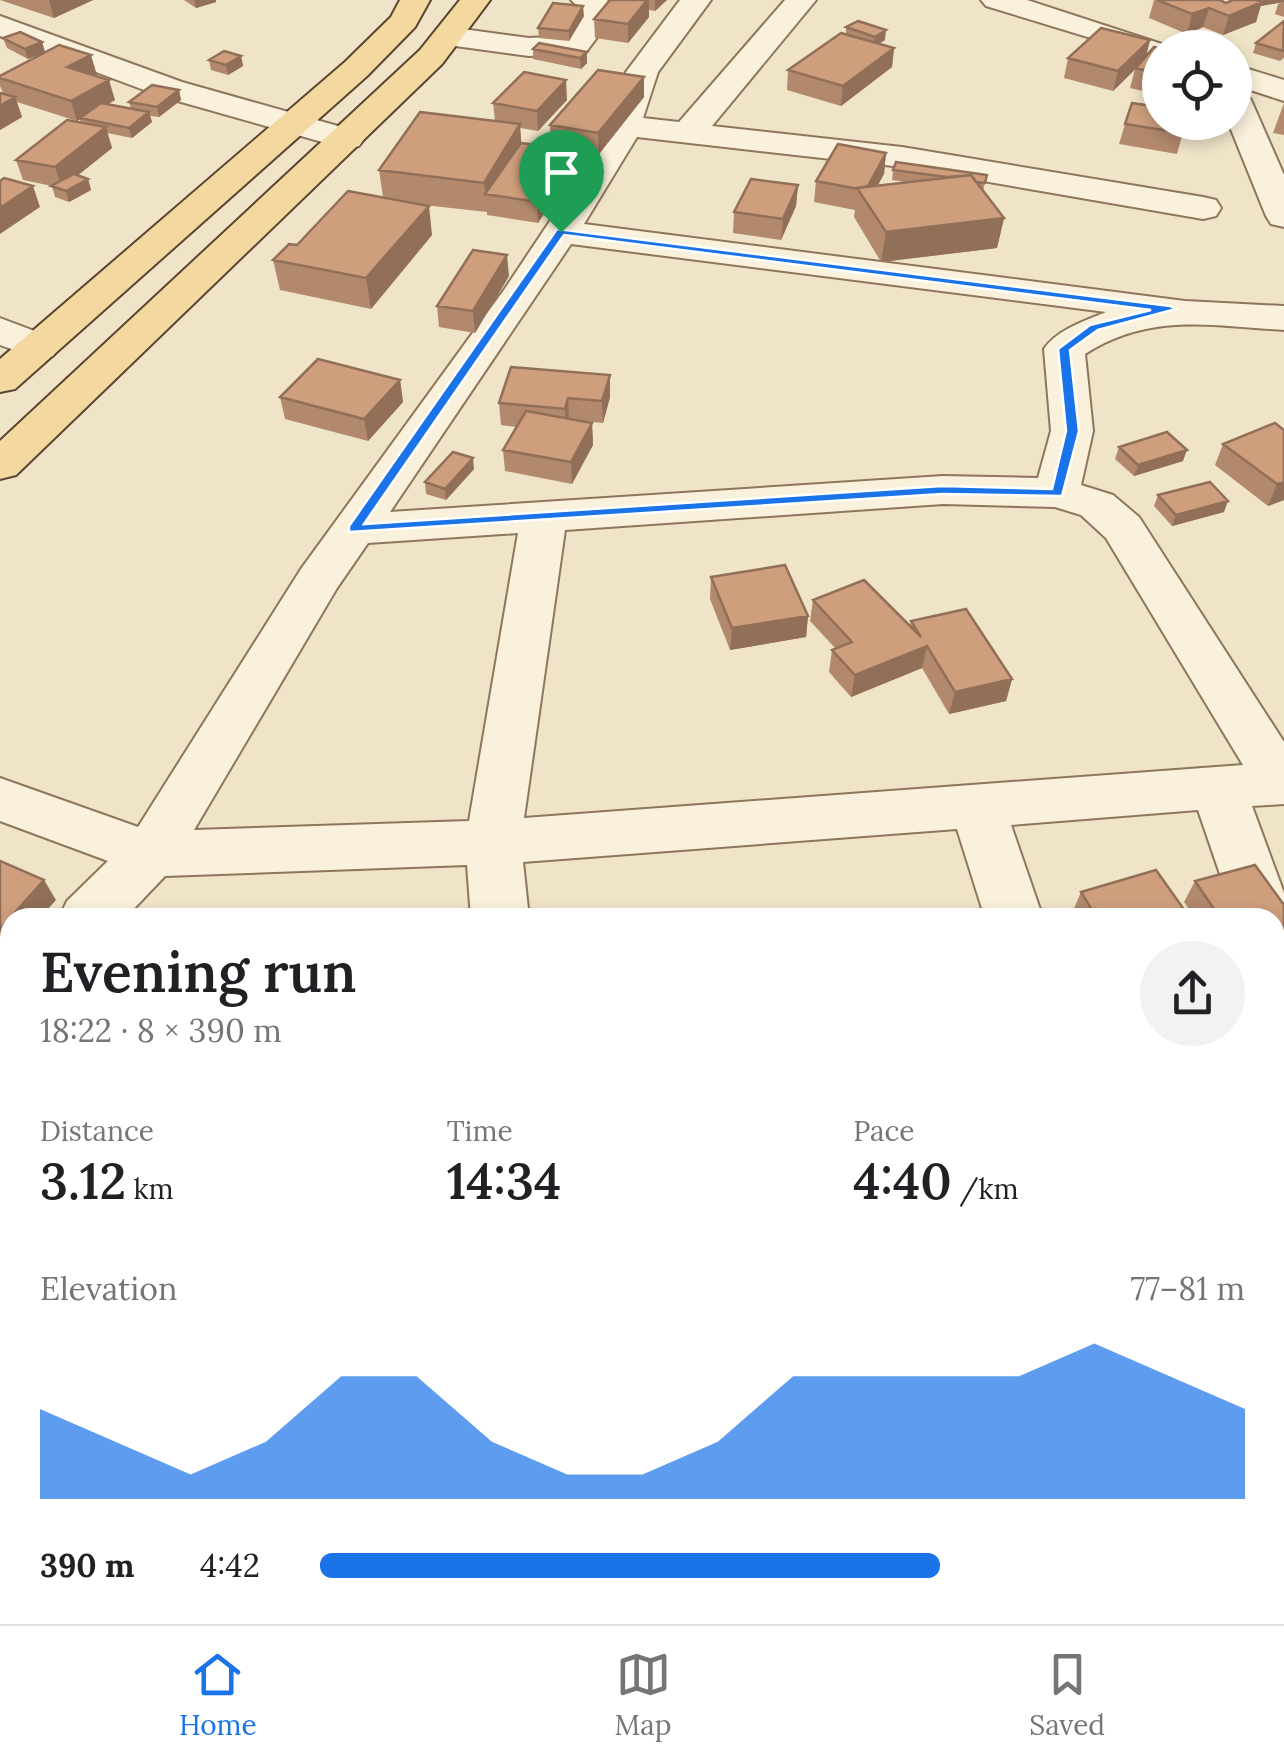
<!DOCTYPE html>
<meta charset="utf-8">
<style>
body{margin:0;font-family:Lora,serif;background:#f2f2f2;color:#202124;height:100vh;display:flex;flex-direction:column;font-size:38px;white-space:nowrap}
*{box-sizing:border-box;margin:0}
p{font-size:32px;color:#757577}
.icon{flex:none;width:55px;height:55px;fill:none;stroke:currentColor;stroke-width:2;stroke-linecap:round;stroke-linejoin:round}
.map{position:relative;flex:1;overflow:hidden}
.details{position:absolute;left:0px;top:908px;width:1285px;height:718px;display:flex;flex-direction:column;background:#fff;border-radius:30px 30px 0 0;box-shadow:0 5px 15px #0003}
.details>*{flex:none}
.controls{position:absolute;left:1142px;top:30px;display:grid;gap:20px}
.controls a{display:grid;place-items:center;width:110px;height:110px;border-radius:50%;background:#fff;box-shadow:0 5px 15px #0003;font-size:50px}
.pin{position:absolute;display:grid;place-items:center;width:85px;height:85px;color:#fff;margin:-102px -42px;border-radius:50% 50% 50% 0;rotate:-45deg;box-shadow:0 0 10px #0007}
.pin .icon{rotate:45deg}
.round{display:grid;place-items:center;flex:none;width:105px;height:105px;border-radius:52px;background:#f2f2f2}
.summary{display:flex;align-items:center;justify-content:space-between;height:170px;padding:0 40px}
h1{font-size:55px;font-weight:600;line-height:75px}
.metrics{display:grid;grid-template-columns:repeat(3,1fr);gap:15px;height:170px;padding:10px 40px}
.metrics div{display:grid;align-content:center}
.metrics b{font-size:50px;font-weight:600}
.metrics small{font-size:28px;font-weight:400}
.metrics p{font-size:28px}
.chart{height:280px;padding:20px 40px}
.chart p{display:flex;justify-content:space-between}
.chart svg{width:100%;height:180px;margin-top:10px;fill:#1a73e8;opacity:.7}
ul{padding:0 40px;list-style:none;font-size:32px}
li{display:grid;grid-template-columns:160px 120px 1fr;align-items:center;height:75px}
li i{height:25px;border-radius:12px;background:#1a73e8}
.tabs{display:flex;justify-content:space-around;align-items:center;height:140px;border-top:2px solid #e0e0e0;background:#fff;font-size:28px;color:#757577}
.tabs a{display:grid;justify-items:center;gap:5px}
.tabs .current{color:#1a73e8}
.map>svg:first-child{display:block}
</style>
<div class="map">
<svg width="1284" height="1624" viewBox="0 0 1284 1624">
<rect width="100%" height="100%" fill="#f0e4c8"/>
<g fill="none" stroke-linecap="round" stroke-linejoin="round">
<defs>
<path id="minor" d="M571 0H607L614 8 610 20 586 52 529 56 448 45 437 42 433 36 437 30 448 27 529 38 566 36 583 11Z
M680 0H711L658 72 643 118 679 122 785 0H816L712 126 902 147 1203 197 1216 200 1221 208 1216 216 1203 219 902 167 637 137 584 224 1185 301 1284 306V330C1211 326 1151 312 1085 354L1093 431 1081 485 1113 495 1139 517 1284 742V804L1252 806 1284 893V999L1275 995V918H1235L1198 810 1011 825 1043 918H985L957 829 523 862 529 918H471L467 865 165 876 125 918H59L67 901 108 861 0 821V778L138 827 301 569 504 290 600 146 626 72ZM571 244 1106 312C1084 321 1057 330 1044 349L1051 431 1038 478 943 476 390 512ZM943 504 1055 507 1081 515 1106 538 1243 765 524 818 565 530ZM518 533 469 821 194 830 337 588 368 543Z
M981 0H1027L1174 48H1160V59L986 6Z
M0 16 182 82 359 132 364 139 359 146 347 149 160 96 0 36Z
M1235 65 1284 80V101L1235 85Z
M1235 90 1246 93 1251 100 1284 175V227L1271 224 1266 216 1228 122H1235Z
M0 318 53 338 59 347 53 356 39 359 0 345Z
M10 971V1030L0 1033V974Z
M1275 1494 1284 1498V1596L1275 1593Z
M519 1615H599V1624H519Z"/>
<path id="major" d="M400 0H430L415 27 367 76 15 389 0 392V359L345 62 391 17Z
M460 0H490L442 64 16 475 0 479V441L420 50Z"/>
</defs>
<use href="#minor" stroke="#8d765c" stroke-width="4"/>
<use href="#major" stroke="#5b4430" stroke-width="4"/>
<use href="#minor" fill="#faf1dc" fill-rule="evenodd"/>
<use href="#major" fill="#f3d9a0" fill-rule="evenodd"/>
</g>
<path fill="#b2896c" d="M0 0H93L54 18Z
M184 0H216V2L196 8Z
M610 0H667L655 11 649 10V17L628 43 595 38 594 19Z
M1154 0H1220L1226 3 1233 0H1284V17L1275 14 1278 4 1282 2 1260 6 1256 22 1223 35 1203 27 1187 34 1149 18Z
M584 16 569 41 539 38 538 28Z
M1284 21V58L1280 61 1253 53 1256 43Z
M846 27 885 40 879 44 894 48 892 67 841 106 787 90 788 70 846 34Z
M3 38 42 42 45 52 28 59 7 48Z
M1150 40 1146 57 1160 49V95L1130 88 1135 69 1113 91 1064 78 1068 58Z
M533 49 587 52V63L581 69 533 59Z
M241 56 243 66 228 75 211 70 209 60Z
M97 75 94 76 115 100 108 104 131 109 129 102 179 90 181 100 159 117 150 116 152 122 132 138 107 133 112 148 78 175 88 179 91 190 69 202 55 197 52 186 23 180 16 160 81 123 80 119 77 121 17 102 22 117 0 130V93H3L0 86V76Z
M644 77V97L599 154 551 145 550 125Z
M567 100 538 131 520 128 521 143 573 170 538 223 487 215V212L424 205 432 235 371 309 280 290 273 260 297 245 383 197 379 170 495 121 493 103Z
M1284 103V135L1273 133Z
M1186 122 1177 154 1119 144 1125 124Z
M886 153 884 174 877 185 905 182 892 180 893 170 987 175 983 191 1004 218 997 248 881 262 854 217 855 210 814 202 816 181Z
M798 185 796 206 781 240 733 233 734 212Z
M509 276 475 333 439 327 437 306Z
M511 367 610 397 603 423 574 420 592 423 593 445 572 484 505 471 503 450 517 427 501 425 499 403Z
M400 380 403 402 368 441 285 419 280 397Z
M1284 430V500L1268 506 1215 465 1223 444Z
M1119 447 1183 461 1134 476 1115 459Z
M474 469 446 500 426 494 425 482Z
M1158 495 1224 512 1172 526 1154 506Z
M711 577 808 616 806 637 730 650 710 599Z
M813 600 910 626 911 621 1012 679 1006 701 949 714 922 668 851 697 829 672 832 650 836 649 810 621Z
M1195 881 1284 905V942L1275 945V918H1195L1184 902Z
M1081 892 1190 918H1075L1072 913Z
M1275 1018H1284V1213H1275Z
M798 1615H946L948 1622 946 1624H799Z"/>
<path fill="#916f58" d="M49 0H93L54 18Z
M194 0H216V2L196 8Z
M647 0H649V17L628 43V24Z
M657 0H667L655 11V1Z
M1263 0H1284V2L1261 6Z
M1262 2 1256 22 1223 35 1229 16Z
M583 6 584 16 569 41V31Z
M1209 9 1203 27 1187 34 1192 14Z
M886 30 885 40 873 47 875 37Z
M1150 40 1145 60 1113 91 1118 71Z
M42 42 45 52 28 59 25 49Z
M894 48 892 67 841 106 843 86Z
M587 52V63L581 69 580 58Z
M91 55 97 75 73 87 67 67Z
M241 56 243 66 228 75 226 65Z
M644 77V97L599 154 598 133Z
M109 80 115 100 77 121 71 101Z
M566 80 567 100 538 131 537 111Z
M179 90 181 100 159 117 157 107Z
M15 97 22 117 0 130V106Z
M149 112 152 122 132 138 129 128Z
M520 124 522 153 485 194 487 212 484 183Z
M106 127 112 148 62 188 55 167Z
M572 150 573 170 538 223 537 202Z
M886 153 884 174 868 204 866 191Z
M88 179 91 190 69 202 66 191Z
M798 185 796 206 781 240 783 219Z
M33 186 40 207 0 234V208Z
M429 206 432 235 371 309 366 278Z
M1004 218 997 248 881 262 886 232Z
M507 255 509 276 475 333 473 311Z
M610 375V397L603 423 602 401Z
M400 380 403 402 368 441 364 419Z
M568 398 569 420 566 431 565 409Z
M592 423 593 445 572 484 571 462Z
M1187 450 1183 461 1134 476 1138 465Z
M473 458 474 469 446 500 445 489Z
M1284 482V500L1268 506 1277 484Z
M1228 501 1224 512 1172 526 1176 515Z
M808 616 806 637 730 650 732 628Z
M927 646 922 668 851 697 855 675Z
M1012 679 1006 701 949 714 955 692Z
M44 880 56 900 40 918H10Z
M10 918V952L2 960 0 957V929Z
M1284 926V942L1275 945V929Z"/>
<path fill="#cf9f7d" stroke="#916f58" stroke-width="2.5" d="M610 0H647L628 24 594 19Z
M1157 0H1220L1226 3 1233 0H1256L1262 2 1229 16 1209 8 1192 14Z
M553 3 583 6 569 31 538 28Z
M858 21 886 30 875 37 846 27Z
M1284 21 1283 51 1256 43Z
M1101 28 1150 40 1118 71 1068 58Z
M20 32 42 42 25 49 3 38Z
M841 33 894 48 843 86 788 70Z
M539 43 587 52 580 58 533 49Z
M59 45 91 55 67 67 109 80 71 101 0 78V76Z
M1154 47 1160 49V74L1136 68Z
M224 51 241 56 226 65 209 60Z
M598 70 644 77 598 133 550 125Z
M524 72 566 80 537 111 493 103Z
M152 85 179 90 157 107 129 102Z
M0 93 15 97 0 106Z
M101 103 149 112 129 128 80 118Z
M1132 103 1160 107V122H1186L1183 133 1125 124Z
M420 112 520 124 484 183 379 170Z
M67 120 106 127 55 167 16 160Z
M521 143 572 150 537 202 485 194Z
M838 144 886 153 868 186 857 188 858 189 816 181Z
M896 162 987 175 985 183 976 182 971 175 947 177 893 170Z
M74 174 88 179 66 191 51 186Z
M971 175 1004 218 886 232 857 188Z
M4 178 33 186 0 208V181Z
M751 179 798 185 783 219 734 212Z
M348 191 429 206 366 278 273 260 289 244 297 245Z
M473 250 507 255 473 311 437 306Z
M318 359 400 380 364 419 280 397Z
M511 367 610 375 602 401 568 398 565 409 499 403Z
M526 411 592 423 571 462 503 450Z
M1275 423 1284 430V482L1277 484 1223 444Z
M1167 432 1187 450 1138 465 1119 447Z
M453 452 473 458 445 489 425 482Z
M1210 482 1228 501 1176 515 1158 495Z
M785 565 808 616 732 628 711 577Z
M864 580 921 637 911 621 966 609 1012 679 955 692 927 646 855 675 832 650 852 642 813 600Z
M0 861 44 880 0 929Z
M1255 865 1284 905V926L1275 929V918H1220L1195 881Z
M1156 870 1190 918H1097L1081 892Z
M1275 965 1280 1000H1275Z
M1275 1018H1284V1094H1275Z
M1275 1111H1284V1197H1275Z
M803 1615H946L948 1622 920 1624H804Z"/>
<path fill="#1a73e8" stroke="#fff" stroke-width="2.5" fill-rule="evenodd" d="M557 229 1170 306 1176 309 1098 330 1070 350 1079 431 1062 496 942 494 349 532V526ZM564 235 1151 310 1090 325 1058 349 1066 431 1052 489 942 486 364 524Z"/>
</svg>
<div class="controls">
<a><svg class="icon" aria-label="locate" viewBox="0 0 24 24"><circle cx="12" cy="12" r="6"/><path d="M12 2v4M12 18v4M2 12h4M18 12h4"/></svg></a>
</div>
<div class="pin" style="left:561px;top:232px;background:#1e9e55"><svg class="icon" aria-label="arrive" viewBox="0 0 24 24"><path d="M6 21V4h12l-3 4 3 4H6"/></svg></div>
<section class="details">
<div class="summary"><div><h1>Evening run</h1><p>18:22 · 8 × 390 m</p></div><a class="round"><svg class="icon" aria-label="share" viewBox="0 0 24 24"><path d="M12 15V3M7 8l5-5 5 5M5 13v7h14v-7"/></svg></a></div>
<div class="metrics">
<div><p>Distance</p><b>3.12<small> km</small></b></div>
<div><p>Time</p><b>14:34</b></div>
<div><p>Pace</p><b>4:40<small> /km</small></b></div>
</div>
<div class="chart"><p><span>Elevation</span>77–81 m</p>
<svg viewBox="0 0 160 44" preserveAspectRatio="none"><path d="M0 44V22L10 30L20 38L30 30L40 14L50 14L60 30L70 38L80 38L90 30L100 14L110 14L120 14L130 14L140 6L150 14L160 22V44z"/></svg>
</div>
<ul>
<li><b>390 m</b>4:42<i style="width:67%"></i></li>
</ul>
</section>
</div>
<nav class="tabs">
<a class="current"><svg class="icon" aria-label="home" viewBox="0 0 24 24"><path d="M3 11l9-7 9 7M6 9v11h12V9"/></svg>Home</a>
<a><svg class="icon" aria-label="map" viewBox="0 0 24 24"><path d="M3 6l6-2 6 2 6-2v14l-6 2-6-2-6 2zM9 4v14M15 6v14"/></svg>Map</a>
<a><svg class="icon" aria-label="saved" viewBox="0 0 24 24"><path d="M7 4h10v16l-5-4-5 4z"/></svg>Saved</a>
</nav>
